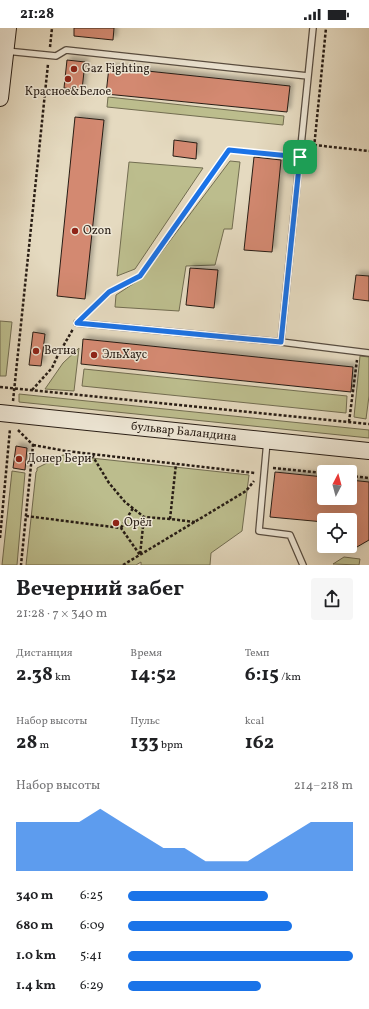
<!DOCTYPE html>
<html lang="ru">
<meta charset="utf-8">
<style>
body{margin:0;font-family:Vollkorn,serif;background:#f6f6f6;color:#202124;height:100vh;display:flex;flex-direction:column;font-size:15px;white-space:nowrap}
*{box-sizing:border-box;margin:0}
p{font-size:13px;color:#757577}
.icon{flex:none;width:22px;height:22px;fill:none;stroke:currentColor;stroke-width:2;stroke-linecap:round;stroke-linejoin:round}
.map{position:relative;height:537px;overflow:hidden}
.panel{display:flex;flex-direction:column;background:#fff;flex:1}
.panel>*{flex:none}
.needle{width:26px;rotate:6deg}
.tools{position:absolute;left:317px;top:437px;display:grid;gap:8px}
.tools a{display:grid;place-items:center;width:40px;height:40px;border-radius:4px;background:#fff;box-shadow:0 4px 16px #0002;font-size:20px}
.pin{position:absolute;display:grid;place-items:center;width:34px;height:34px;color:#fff;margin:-17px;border-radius:8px;box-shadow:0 2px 6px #0006}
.round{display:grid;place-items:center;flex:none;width:42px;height:42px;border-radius:4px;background:#f6f6f6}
.overview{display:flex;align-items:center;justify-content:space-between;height:68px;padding:0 16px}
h1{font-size:22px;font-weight:700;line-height:30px}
.metrics{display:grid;grid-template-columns:repeat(3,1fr);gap:6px;height:68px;padding:4px 16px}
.metrics div{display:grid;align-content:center}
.metrics b{font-size:20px;font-weight:700}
.metrics small{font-size:11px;font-weight:400}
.metrics p{font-size:11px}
.chart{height:112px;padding:8px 16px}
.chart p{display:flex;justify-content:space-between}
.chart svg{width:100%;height:72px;margin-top:4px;fill:#1a73e8;opacity:.7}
ul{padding:0 16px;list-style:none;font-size:13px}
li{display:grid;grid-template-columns:64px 48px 1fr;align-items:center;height:30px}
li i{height:10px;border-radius:5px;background:#1a73e8}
.status{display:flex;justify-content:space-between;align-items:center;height:28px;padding:0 20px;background:#fff;direction:ltr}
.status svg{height:11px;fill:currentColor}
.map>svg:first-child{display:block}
</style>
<div class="status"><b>21:28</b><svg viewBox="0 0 49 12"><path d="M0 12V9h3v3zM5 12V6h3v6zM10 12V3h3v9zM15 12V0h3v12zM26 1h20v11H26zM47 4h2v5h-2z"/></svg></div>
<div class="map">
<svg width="369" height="537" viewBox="0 0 369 537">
<defs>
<filter id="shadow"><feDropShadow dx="3.5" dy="-3.5" stdDeviation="2" flood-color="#0004"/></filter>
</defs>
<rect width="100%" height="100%" fill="#e5dac0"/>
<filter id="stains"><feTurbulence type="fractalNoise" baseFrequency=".005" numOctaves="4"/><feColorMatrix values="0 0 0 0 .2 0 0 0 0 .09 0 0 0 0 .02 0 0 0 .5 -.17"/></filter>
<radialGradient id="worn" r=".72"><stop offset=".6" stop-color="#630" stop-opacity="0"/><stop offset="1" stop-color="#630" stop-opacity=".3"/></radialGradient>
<path fill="#bcbd8d" stroke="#726d51" d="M108 69 284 88 283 97 107 79Z
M230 133 240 134 232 201H224L215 237 186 238 179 283 115 279 116 267 142 250Z
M129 134 203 140 135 241 117 248Z
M0 293 12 294 6 348H0Z
M79 320 74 363 45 361 63 335Z
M360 328 369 329V368L366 391 354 389Z
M84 341 347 368 346 385 82 358Z
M19 366 369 402V410L19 374Z
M63 427 249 447 242 503 211 525 210 537H141V534L136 537H26L36 444 37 443V440Z
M12 443 25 445 17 537H2Z
M344 529 360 531 359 537 333 536Z"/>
<path fill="#d38971" stroke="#281d15" filter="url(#shadow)" d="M74 0H114L113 12 74 8Z
M67 32 85 34 82 62 64 60Z
M109 39 290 58 287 84 106 66Z
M75 89 104 92 85 271 57 268Z
M174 112 197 115 196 131 173 128Z
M254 129 281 132 272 224 244 222Z
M190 240 218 242 214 280 186 277Z
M356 247 369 248V273L353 271Z
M33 304 45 306 41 338 29 337Z
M83 311 353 339 351 364 81 336Z
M16 418 27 420 25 442 13 440Z
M275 444 324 449V470H350V452L369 454V512L350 523V492H324V494L270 489Z"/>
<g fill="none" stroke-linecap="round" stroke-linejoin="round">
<defs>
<path id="lane" d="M6 23 56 28 66 22 308 48
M77 295 281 314 369 325
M281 314 313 0
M267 413 259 503 290 507 303 537"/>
<path id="secondary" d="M0 70 8 0
M0 385 369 423"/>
</defs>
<use href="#lane" stroke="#574c40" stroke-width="8"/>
<use href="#secondary" stroke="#281d15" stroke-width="18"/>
<path stroke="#281d15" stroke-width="2.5" stroke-dasharray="3 2" stroke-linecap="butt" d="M50 19 52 0
M314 117 369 123
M309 130H313L326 0
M86 287 109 264 140 248 229 122 292 128
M0 359 369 396
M32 362 52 340 57 329 73 301
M13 373 48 36
M349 394 357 332
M18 402 33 417 21 537
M33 417 66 423 255 445
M92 427 109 455 125 474 144 489 170 491 195 494
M273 440 324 445
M350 448 369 450
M26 488 121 500 140 527 144 489
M170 491 176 436
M121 500 133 480
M0 510 10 401
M123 537 246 463 254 453"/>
<use href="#lane" stroke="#eee7d6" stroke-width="5.5"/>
<use href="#secondary" stroke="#eee7d6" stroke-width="16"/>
</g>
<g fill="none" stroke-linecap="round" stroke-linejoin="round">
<defs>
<path id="route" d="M229 122 300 129 281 314 77 295 109 264 140 248Z"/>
</defs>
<use href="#route" stroke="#fff" stroke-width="8"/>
<use href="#route" stroke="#1a73e8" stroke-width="5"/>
</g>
<g fill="#8f2418" stroke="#eee7d6" stroke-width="1.5">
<circle cx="74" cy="41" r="4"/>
<circle cx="68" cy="51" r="4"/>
<circle cx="75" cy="203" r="4"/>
<circle cx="36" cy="323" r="4"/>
<circle cx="94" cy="327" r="4"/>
<circle cx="19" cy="431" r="4"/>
<circle cx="116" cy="495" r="4"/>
</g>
<g text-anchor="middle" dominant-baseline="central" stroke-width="3" stroke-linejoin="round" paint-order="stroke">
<g font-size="12" fill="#281d15" stroke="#eee7d6" text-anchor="start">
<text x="82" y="41">Gaz Fighting</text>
<text x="68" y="64" text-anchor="middle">Красное&amp;Белое</text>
<text x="83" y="203">Ozon</text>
<text x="44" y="323">Ветна</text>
<text x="102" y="327">ЭльХаус</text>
<text x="27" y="431">Донер Бери</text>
<text x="124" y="495">Орёл</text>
</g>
<g font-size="12" fill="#281d15" stroke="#eee7d6">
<text transform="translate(184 404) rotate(6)">бульвар Баландина</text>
</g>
</g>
<rect width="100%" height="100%" filter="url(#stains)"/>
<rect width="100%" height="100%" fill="url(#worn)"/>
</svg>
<div class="tools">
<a><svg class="needle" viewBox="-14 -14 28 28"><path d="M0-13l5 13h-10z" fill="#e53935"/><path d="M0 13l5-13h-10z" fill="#757577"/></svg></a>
<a><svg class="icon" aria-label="locate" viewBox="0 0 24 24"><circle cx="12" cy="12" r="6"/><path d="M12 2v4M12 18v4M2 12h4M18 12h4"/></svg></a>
</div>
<div class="pin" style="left:300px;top:129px;background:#1e9e55"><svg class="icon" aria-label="arrive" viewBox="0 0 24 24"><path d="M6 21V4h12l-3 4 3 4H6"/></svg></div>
</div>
<section class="panel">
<div class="overview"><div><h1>Вечерний забег</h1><p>21:28 · 7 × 340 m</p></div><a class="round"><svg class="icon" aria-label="share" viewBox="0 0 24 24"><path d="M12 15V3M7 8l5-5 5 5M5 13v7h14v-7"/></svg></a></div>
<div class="metrics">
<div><p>Дистанция</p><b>2.38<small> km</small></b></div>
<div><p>Время</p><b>14:52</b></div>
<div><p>Темп</p><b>6:15<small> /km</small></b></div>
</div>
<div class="metrics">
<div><p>Набор высоты</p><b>28<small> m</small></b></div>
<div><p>Пульс</p><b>133<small> bpm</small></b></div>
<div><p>kcal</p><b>162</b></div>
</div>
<div class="chart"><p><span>Набор высоты</span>214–218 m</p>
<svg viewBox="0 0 160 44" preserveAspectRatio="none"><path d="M0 44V14L10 14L20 14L30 14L40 6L50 14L60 22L70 30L80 30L90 38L100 38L110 38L120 30L130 22L140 14L150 14L160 14V44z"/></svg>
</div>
<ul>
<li><b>340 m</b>6:25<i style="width:62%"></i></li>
<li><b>680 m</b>6:09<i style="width:73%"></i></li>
<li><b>1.0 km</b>5:41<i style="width:100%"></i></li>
<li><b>1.4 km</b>6:29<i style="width:59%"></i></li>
</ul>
</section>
